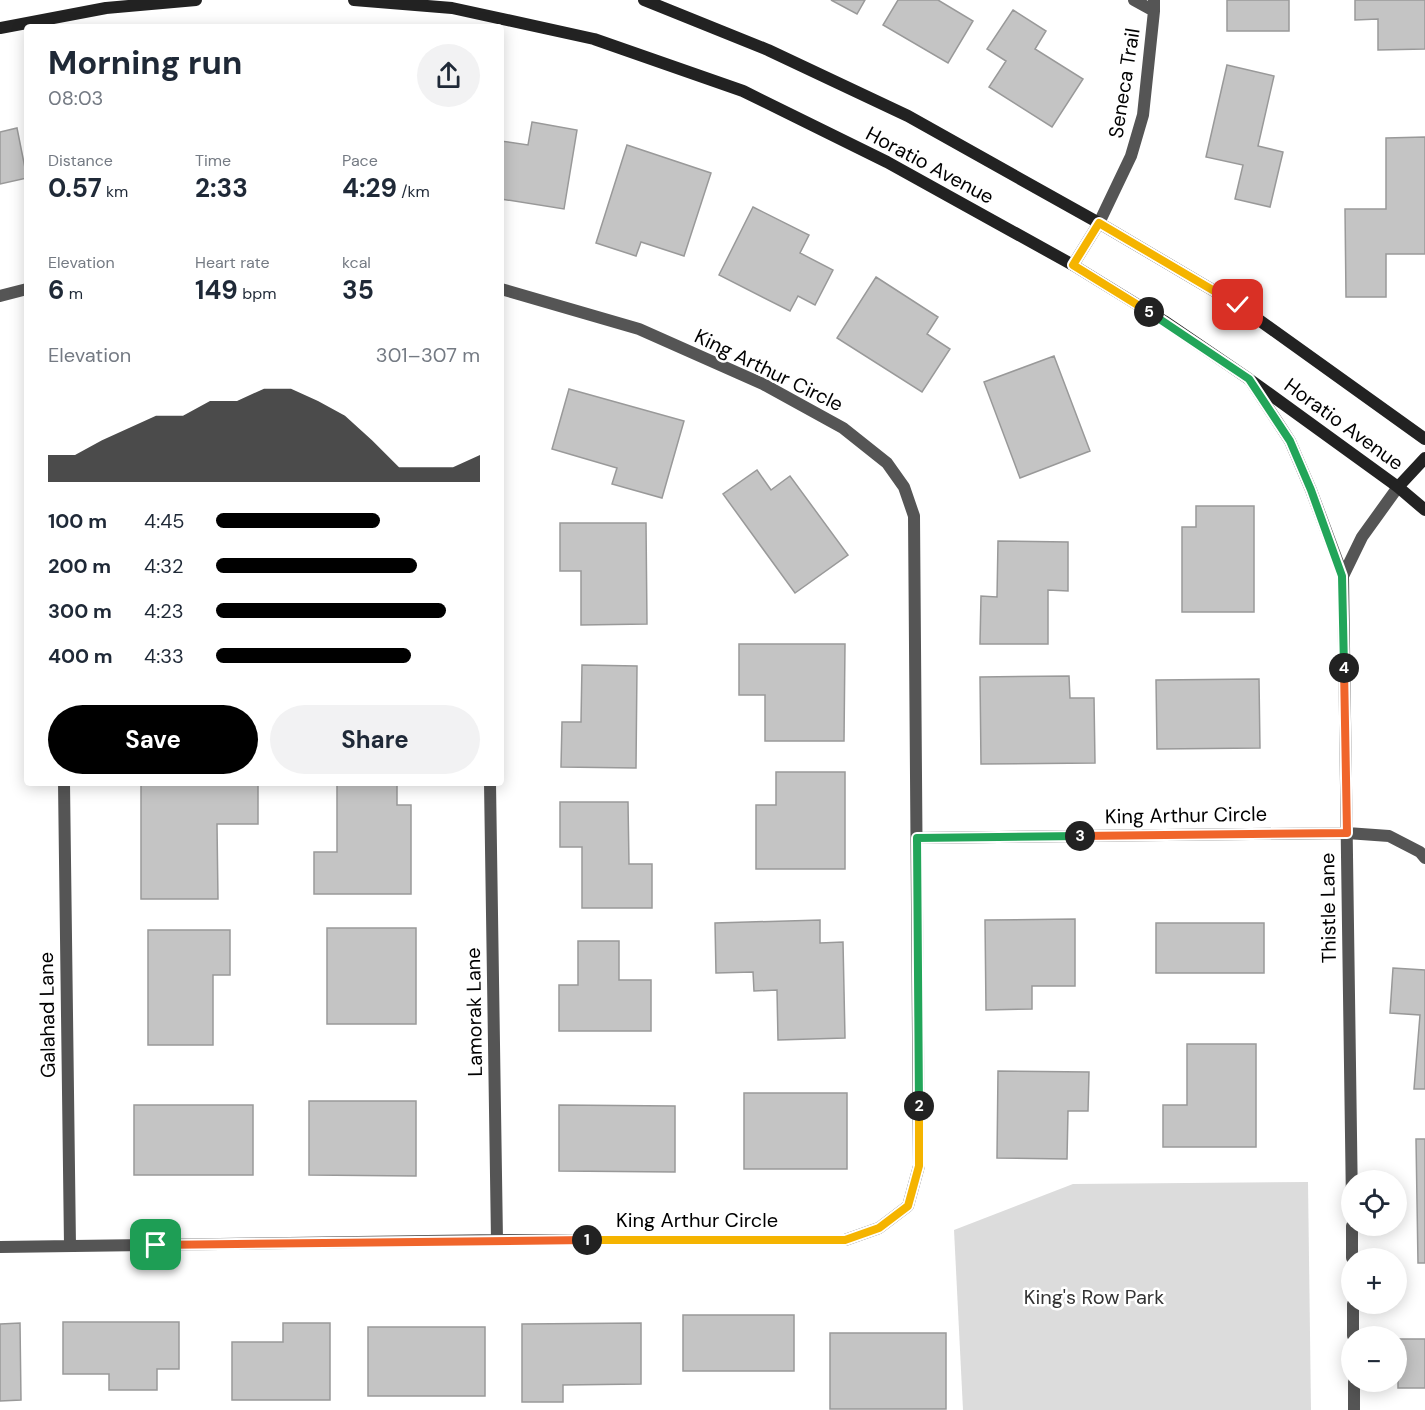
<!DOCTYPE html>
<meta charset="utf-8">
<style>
body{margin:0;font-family:"DM Sans",sans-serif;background:#f2f2f3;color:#1f2937;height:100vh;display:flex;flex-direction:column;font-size:22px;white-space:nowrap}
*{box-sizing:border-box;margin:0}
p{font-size:20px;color:#747a83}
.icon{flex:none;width:33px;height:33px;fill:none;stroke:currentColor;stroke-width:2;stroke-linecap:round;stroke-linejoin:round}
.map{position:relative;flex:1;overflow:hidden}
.sheet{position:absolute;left:24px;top:24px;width:480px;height:762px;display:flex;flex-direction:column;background:#fff;border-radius:6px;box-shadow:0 3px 15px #0003}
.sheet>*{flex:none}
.tools{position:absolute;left:1341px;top:1170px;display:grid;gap:12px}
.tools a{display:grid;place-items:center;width:66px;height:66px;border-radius:50%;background:#fff;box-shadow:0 3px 15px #0003;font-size:30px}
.pin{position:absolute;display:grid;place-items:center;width:51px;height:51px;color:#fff;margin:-26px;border-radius:12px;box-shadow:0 3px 9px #0006}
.km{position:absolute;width:30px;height:30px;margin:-15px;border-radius:50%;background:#222;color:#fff;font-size:16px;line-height:30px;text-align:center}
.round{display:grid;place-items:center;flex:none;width:63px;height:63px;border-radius:32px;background:#f2f2f3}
.head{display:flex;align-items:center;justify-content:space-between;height:102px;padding:0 24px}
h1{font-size:33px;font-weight:700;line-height:45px}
.metrics{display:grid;grid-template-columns:repeat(3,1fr);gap:9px;height:102px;padding:6px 24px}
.metrics div{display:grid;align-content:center}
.metrics b{font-size:26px;font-weight:700}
.metrics small{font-size:16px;font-weight:400}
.metrics p{font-size:16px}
.chart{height:168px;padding:12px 24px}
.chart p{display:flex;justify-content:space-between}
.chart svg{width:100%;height:108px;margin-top:6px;fill:#000;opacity:.7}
.action{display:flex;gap:12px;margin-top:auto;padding:12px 24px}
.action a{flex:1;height:69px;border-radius:36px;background:#000;color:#fff;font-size:24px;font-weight:700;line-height:69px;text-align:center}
.action a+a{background:#f2f2f3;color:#1f2937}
ul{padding:0 24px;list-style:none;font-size:20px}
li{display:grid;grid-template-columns:96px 72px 1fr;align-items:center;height:45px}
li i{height:15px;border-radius:8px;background:#000}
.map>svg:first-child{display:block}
</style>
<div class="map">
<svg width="1425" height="1410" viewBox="0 0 1425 1410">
<rect width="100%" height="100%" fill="#fff"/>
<path fill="#dcdcdc" d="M1308 1182 1311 1410H963L954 1230 1073 1184Z"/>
<path fill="#c4c4c4" stroke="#999" stroke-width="1.5" d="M831 0H865L857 14Z
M898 0H938L973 21 948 63 883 25Z
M1227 0H1289V31H1227Z
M1355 0H1425V49L1378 50V19L1355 20Z
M1013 10 1046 31 1035 49 1083 79 1052 127 989 87 1006 61 987 49Z
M1227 65 1274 76 1258 146 1283 152 1270 207 1235 199 1243 165 1206 157Z
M532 122 577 130 564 209 501 199V141L528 145Z
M17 128 27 178 0 184V132Z
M1425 137V254H1386V297H1346L1345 209H1386V138Z
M627 145 711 173 684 256 641 242 636 256 596 243Z
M753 207 809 235 800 253 833 270 815 305 798 296 790 311 719 275Z
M876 277 938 317 927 334 950 349 922 392 837 338Z
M1054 356 1090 451 1020 478 984 382Z
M569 389 684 421 662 498 612 484 617 468 552 449Z
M757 470 771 490 790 476 848 555 795 593 723 494Z
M1196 506H1254V612H1182V527H1196Z
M560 523H646L647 624 581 625V571H560Z
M998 541 1068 542V591L1048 590V644H980L981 596 997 597Z
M739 644H845L844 741H765V695H739Z
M582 665 637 666 636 768 561 767 562 722H581Z
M1069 676 1070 698H1094L1095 763 981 764 980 677Z
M1259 679 1260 748 1157 749 1156 680Z
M776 772H845V869H756V805H776Z
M258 783V824H217L218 899H141V784Z
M337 783H397V805H411V894H314V852H337Z
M560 802H628L629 864H652V908H582V847H560Z
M1075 919V986H1032V1009L986 1010 985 920Z
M820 920V943L843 942 845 1038 778 1040 777 990 754 991 753 972 716 973 715 923Z
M1156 923H1264V973H1156Z
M327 928H416V1024H327Z
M148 930H230V975H213V1045H148Z
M578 941H619V980H651V1031H559V985H578Z
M1393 968 1425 970V1089H1414L1420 1015 1390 1013Z
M1187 1044H1256V1147H1163V1105H1187Z
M998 1071 1089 1072 1088 1111H1068L1067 1159 997 1158Z
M744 1093H847V1169H744Z
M309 1101H416V1176L309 1175Z
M134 1105H253V1175H134Z
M559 1105 675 1106V1172L559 1171Z
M1416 1139H1425V1263H1418Z
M683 1315H794V1371H683Z
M63 1322H179V1369H157V1390H109V1374H63Z
M20 1323 21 1400 0 1401V1324Z
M283 1323H330V1400H232V1342H283Z
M641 1323V1384L563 1385V1402H522V1324Z
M368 1327H485V1396H368Z
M830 1333H946V1409H830Z
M1398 1339H1425V1388H1398Z"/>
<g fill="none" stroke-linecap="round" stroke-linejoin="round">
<path stroke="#555" stroke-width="12" d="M1134 0 1154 11
M1073 265 1099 223 1131 156 1143 115 1154 11V0
M0 296 27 289
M1250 380 1290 441 1311 490 1343 576
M64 783 70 1246
M490 783 497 1240
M917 838 1347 833 1389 836 1420 852 1425 858
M1352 1205 1343 576 1362 537 1398 487
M1352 1226V1258
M0 1247 497 1240H845L879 1228 908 1206 919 1166 914 516 904 487 887 463 843 428 763 384 639 329 501 289
M1353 1304V1336
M1354 1382V1410"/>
<path stroke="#222" stroke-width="12" d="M354 0 452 8 594 39 743 91 887 162 1073 265 1164 321 1249 379 1398 487 1425 510
M644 0 768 50 908 116 1099 223 1238 305 1425 439
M0 28 106 8 196 0
M1398 487 1425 458"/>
</g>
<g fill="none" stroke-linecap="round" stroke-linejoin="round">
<defs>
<path id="split-1" d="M156 1245 587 1240"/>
<path id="split-2" d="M587 1240H845L879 1228 908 1206 919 1166V1106"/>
<path id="split-3" d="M919 1106 917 838 1080 836"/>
<path id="split-4" d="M1080 836 1347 833 1344 668"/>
<path id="split-5" d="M1149 312 1249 379 1290 441 1311 490 1342 576 1344 668"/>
<path id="split-6" d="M1149 312 1073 265 1099 223 1238 305"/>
</defs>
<use href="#split-1" stroke="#fff" stroke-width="12"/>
<use href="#split-2" stroke="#fff" stroke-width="12"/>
<use href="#split-3" stroke="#fff" stroke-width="12"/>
<use href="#split-4" stroke="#fff" stroke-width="12"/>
<use href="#split-5" stroke="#fff" stroke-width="12"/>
<use href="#split-6" stroke="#fff" stroke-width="12"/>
<use href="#split-1" stroke="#f0652b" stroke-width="8"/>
<use href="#split-2" stroke="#f5b400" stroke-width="8"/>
<use href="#split-3" stroke="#22a559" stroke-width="8"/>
<use href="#split-4" stroke="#f0652b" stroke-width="8"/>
<use href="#split-5" stroke="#22a559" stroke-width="8"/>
<use href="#split-6" stroke="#f5b400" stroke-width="8"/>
</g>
<g text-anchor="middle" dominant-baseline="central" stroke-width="5" stroke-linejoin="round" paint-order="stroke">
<g font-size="20" fill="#000" stroke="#fff">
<text transform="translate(1124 83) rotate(-81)">Seneca Trail</text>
<text transform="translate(930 165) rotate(28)">Horatio Avenue</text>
<text transform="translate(769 370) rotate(26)">King Arthur Circle</text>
<text transform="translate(1344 424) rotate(36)">Horatio Avenue</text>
<text transform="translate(1186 815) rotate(-1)">King Arthur Circle</text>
<text transform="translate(1328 908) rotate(-91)">Thistle Lane</text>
<text transform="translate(474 1012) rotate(-91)">Lamorak Lane</text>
<text transform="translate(47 1015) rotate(-91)">Galahad Lane</text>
<text x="697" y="1220">King Arthur Circle</text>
</g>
<g font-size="20" fill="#333" stroke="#fff">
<text x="1094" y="1297">King's Row Park</text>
</g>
</g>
</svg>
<div class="tools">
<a><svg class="icon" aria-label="locate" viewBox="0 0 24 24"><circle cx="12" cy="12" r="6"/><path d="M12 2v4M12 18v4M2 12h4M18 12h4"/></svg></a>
<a>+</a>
<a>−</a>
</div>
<div class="pin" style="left:156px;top:1245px;background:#1e9e55"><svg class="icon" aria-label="arrive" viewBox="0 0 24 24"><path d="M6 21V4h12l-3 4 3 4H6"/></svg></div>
<div class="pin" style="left:1238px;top:305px;background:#d93025"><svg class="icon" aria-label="check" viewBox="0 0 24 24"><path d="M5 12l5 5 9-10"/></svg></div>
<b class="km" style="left:587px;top:1240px">1</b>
<b class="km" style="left:919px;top:1106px">2</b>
<b class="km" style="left:1080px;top:836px">3</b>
<b class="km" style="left:1344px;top:668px">4</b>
<b class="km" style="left:1149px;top:312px">5</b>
<section class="sheet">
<div class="head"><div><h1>Morning run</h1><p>08:03</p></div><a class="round"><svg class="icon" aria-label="share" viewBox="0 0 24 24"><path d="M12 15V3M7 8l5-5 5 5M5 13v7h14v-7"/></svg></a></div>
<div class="metrics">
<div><p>Distance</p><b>0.57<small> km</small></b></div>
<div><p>Time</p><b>2:33</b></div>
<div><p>Pace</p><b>4:29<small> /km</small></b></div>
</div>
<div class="metrics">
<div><p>Elevation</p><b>6<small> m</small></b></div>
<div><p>Heart rate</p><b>149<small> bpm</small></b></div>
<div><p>kcal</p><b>35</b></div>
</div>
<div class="chart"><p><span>Elevation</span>301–307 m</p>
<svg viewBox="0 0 160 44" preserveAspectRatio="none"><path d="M0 44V33L10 33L20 27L30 22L40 17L50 17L60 11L70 11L80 6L90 6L100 11L110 17L120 27L130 38L140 38L150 38L160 33V44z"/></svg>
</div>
<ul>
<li><b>100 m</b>4:45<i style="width:62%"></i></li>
<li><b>200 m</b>4:32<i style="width:76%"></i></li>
<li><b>300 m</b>4:23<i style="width:87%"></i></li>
<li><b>400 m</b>4:33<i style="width:74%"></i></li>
</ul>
<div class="action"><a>Save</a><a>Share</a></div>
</section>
</div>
